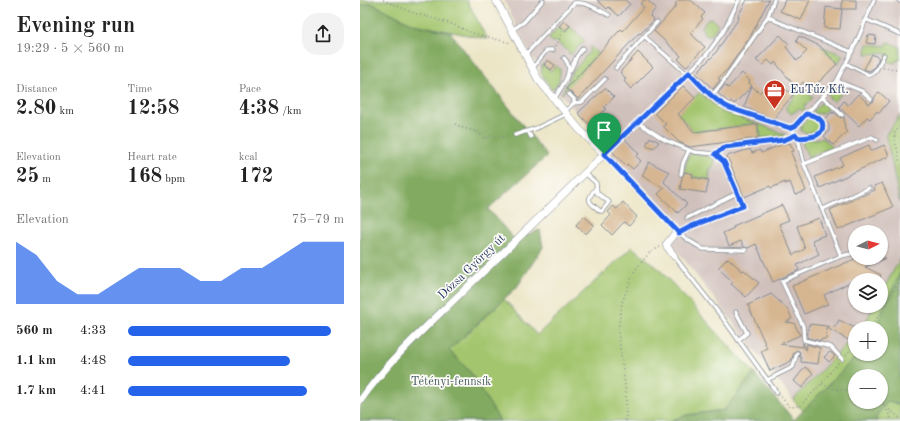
<!DOCTYPE html>
<meta charset="utf-8">
<style>
body{margin:0;font-family:"Old Standard TT",serif;background:#f2f2f2;color:#222;height:100vh;display:flex;flex-direction:column;font-size:15px;white-space:nowrap}
*{box-sizing:border-box;margin:0}
p{font-size:13px;color:#767676}
.icon{flex:none;width:22px;height:22px;fill:none;stroke:currentColor;stroke-width:2;stroke-linecap:round;stroke-linejoin:round}
.map{position:relative;flex:1;overflow:hidden}
.side{display:flex;flex-direction:column;background:#fff;width:360px}
.side>*{flex:none}
.needle{width:26px;rotate:84deg}
.tools{position:absolute;left:488px;top:225px;display:grid;gap:8px}
.tools a{display:grid;place-items:center;width:40px;height:40px;border-radius:50%;background:#fff;box-shadow:0 1px 3px #0004;font-size:20px}
.pin{position:absolute;display:grid;place-items:center;width:34px;height:34px;color:#fff;margin:-41px -17px;border-radius:50% 50% 50% 0;rotate:-45deg;box-shadow:0 0 4px #0007}
.pin .icon{rotate:45deg}
.round{display:grid;place-items:center;flex:none;width:42px;height:42px;border-radius:16px;background:#f2f2f2}
.overview{display:flex;align-items:center;justify-content:space-between;height:68px;padding:0 16px}
h1{font-size:22px;font-weight:700;line-height:30px}
.figures{display:grid;grid-template-columns:repeat(3,1fr);gap:6px;height:68px;padding:4px 16px}
.figures div{display:grid;align-content:center}
.figures b{font-size:20px;font-weight:700}
.figures small{font-size:11px;font-weight:400}
.figures p{font-size:11px}
.chart{height:112px;padding:8px 16px}
.chart p{display:flex;justify-content:space-between}
.chart svg{width:100%;height:72px;margin-top:4px;fill:#2563eb;opacity:.7}
ul{padding:0 16px;list-style:none;font-size:13px}
li{display:grid;grid-template-columns:64px 48px 1fr;align-items:center;height:30px}
li i{height:10px;border-radius:5px;background:#2563eb}
main{display:flex;flex:1;min-height:0}
.map>svg:first-child{display:block}
</style>
<main>
<section class="side">
<div class="overview"><div><h1>Evening run</h1><p>19:29 · 5 × 560 m</p></div><a class="round"><svg class="icon" aria-label="share" viewBox="0 0 24 24"><path d="M12 15V3M7 8l5-5 5 5M5 13v7h14v-7"/></svg></a></div>
<div class="figures">
<div><p>Distance</p><b>2.80<small> km</small></b></div>
<div><p>Time</p><b>12:58</b></div>
<div><p>Pace</p><b>4:38<small> /km</small></b></div>
</div>
<div class="figures">
<div><p>Elevation</p><b>25<small> m</small></b></div>
<div><p>Heart rate</p><b>168<small> bpm</small></b></div>
<div><p>kcal</p><b>172</b></div>
</div>
<div class="chart"><p><span>Elevation</span>75–79 m</p>
<svg viewBox="0 0 160 44" preserveAspectRatio="none"><path d="M0 44V6L10 14L20 30L30 38L40 38L50 30L60 22L70 22L80 22L90 30L100 30L110 22L120 22L130 14L140 6L150 6L160 6V44z"/></svg>
</div>
<ul>
<li><b>560 m</b>4:33<i style="width:94%"></i></li>
<li><b>1.1 km</b>4:48<i style="width:75%"></i></li>
<li><b>1.7 km</b>4:41<i style="width:83%"></i></li>
</ul>
</section>
<div class="map">
<svg width="540" height="421" viewBox="0 0 540 421">
<rect width="100%" height="100%" fill="#fdfcf7"/>
<filter id="ink" filterUnits="userSpaceOnUse"><feTurbulence type="fractalNoise" baseFrequency=".025" numOctaves="2"/><feDisplacementMap in="SourceGraphic" scale="8" xChannelSelector="R" yChannelSelector="G"/><feConvolveMatrix kernelMatrix="1 2 1 2 8 2 1 2 1" color-interpolation-filters="sRGB"/></filter>
<filter id="wash" filterUnits="userSpaceOnUse"><feTurbulence type="fractalNoise" baseFrequency=".012" numOctaves="4" result="noise"/><feDisplacementMap in="SourceGraphic" scale="16" xChannelSelector="R" yChannelSelector="G"/><feGaussianBlur stdDeviation="0.9" result="paint"/><feColorMatrix in="noise" values="0 0 0 0 0 0 0 0 0 0 0 0 0 0 0 0 0 1.4 0 .05"/><feComposite in="paint" operator="in"/></filter>
<g filter="url(#wash)">
<rect width="100%" height="100%" fill="#ece5c6"/>
<path fill="#d0c0bb" fill-rule="evenodd" d="M144 0H540V115L526 134 540 204V259L521 293V280H495V306H514L502 328H495V335L433 400 312 244 324 226 249 154 253 150 247 145 243 148 227 132 231 128 200 94 192 91 166 46ZM495 232H521V258H495Z"/>
<path fill="#a3c56d" stroke="#5f7a66" fill-rule="evenodd" d="M0 0H107L127 39 53 24 11 3 0 6Z
M351 18 358 25 351 35H348L344 34 342 27 347 20Z
M210 26 225 41 211 54H209V52L195 41 194 43 188 38 199 27 205 32Z
M528 42 540 47V59L534 63 529 62 525 53C517 52 513 55 506 54L507 44 526 46Z
M460 46 483 55 478 64H477Z
M231 47 238 54 201 95 212 72 230 51 229 49Z
M182 64 191 71 195 65 200 69C201 77 198 85 192 90L181 73Z
M435 79 453 98 444 106 445 109 443 111 439 109 431 114 425 108 438 92 430 84Z
M477 87H483L480 93 481 94 473 102 469 98 468 94Z
M340 92 362 112 399 124 426 135V137L424 138 423 136 402 138 399 137 398 124 334 132 318 114Z
M462 102 465 103 470 107 461 114 454 113 453 111Z
M540 115V204L526 134Z
M448 118C454 119 459 119 460 126L456 131 446 133 441 131V125Z
M463 138 473 147 448 157 442 143 445 140Z
M333 153 354 158V166L350 169 349 180 332 177V174L324 172 328 157Z
M272 247 299 269 394 373 364 410 327 415 310 421H0V413L107 334 144 299 177 335Z
M540 259V421H453L433 400 495 335V354H521V328H502L514 306H521V293ZM495 376H521V402H495Z"/>
<path fill="#82aa60" stroke="#4e6c5f" fill-rule="evenodd" d="M11 3 53 24 90 32 187 156 128 209 154 239 180 230 183 247 157 287 89 350 111 373 140 421H0V6Z
M540 273V405L528 401 516 417 517 421H310L327 415 364 410 394 373 434 420 498 354H521V328H515ZM495 376H521V402H495Z"/>
<g id="blocks">
<path fill="#d6b691" d="M237 0H265L270 4 259 16 249 7 247 9Z
M284 0H287L296 8 290 16 294 20 280 34 279 33 218 99 211 92 206 89 261 29 263 31 284 7 280 4Z
M319 0H331L345 13 341 17 343 19 330 33 345 47 326 67 318 59 321 56 294 31 317 5 315 4Z
M387 0H409L391 35 367 70 358 78 360 80 353 89 336 73 354 55 379 18 378 16Z
M425 0H450L441 20 420 11Z
M482 0H496V9H482Z
M466 7 482 9 480 29 464 28Z
M204 21 210 26 205 31 199 26Z
M420 35 429 44 426 47 437 61 447 51 436 41 439 36 460 46 477 64 451 90 443 82 437 89 415 62 413 65 408 60 402 65 396 60Z
M508 35 516 36 515 44 506 43Z
M278 52 293 67 271 89 264 81 266 79 260 72Z
M512 54 519 58 514 68 509 71 504 69Z
M187 60 195 65 191 70 184 65Z
M382 73 390 81 389 83 392 86 374 104 371 101 369 103 358 93 365 85 368 88Z
M416 81 433 95 418 113 415 120 384 107 392 86 399 93 402 90 406 94Z
M323 86 335 98 318 114 334 132 398 124 399 138 330 147 319 142 303 126 306 124 295 113Z
M245 88 254 97 244 107 246 109 240 115 260 134 248 146 245 143 246 142 218 113Z
M519 92 529 101 519 113 517 111 510 119 507 117 499 126 479 107 484 101 488 105 498 94 509 104 514 101V98Z
M472 112 473 114 474 112 481 118 484 117 485 130 487 132 473 145 464 136 469 131V125L464 120Z
M290 137 299 142 294 148 286 145Z
M265 139 279 154 276 156 281 161 273 169 267 164 266 166 252 151Z
M430 143 434 151 431 152 446 191 435 195 430 182 425 184V182L411 188 410 186 384 197 367 156 390 149 392 153 400 150 401 153 423 144Z
M509 145 511 151 524 145 529 156 460 188 455 177 483 165 480 158Z
M289 162 309 172 304 182 327 204 318 213 298 194 304 188 282 176Z
M325 172 333 174 332 177 349 180 346 193 320 189 322 177Z
M522 183 533 207 478 230 470 210 515 190 514 186Z
M263 202 277 217 269 226 264 222 252 235 242 225 251 215 248 212 253 206 257 209Z
M422 205 429 220 419 224 433 255 445 249 437 226 459 218 465 235 452 240 459 254 437 265 439 270 413 282 396 244 388 248 384 247 381 241 369 246 363 233 374 228 373 226Z
M224 216 234 225 226 234 216 225Z
M368 258 382 271 384 270 399 283 386 297 371 284 373 282 358 268Z
M497 258H526L505 267 521 275 519 280H505L508 276 495 280 464 295 468 304 444 314 432 286Z
M411 294 428 309 432 319 426 322 434 323 440 335 420 344 443 347V343L446 350 447 344 460 348 458 364 441 362V356L439 357 440 352 437 350 434 352 431 361 410 371 401 351 407 348 388 305Z
M479 320 495 328V332L490 341 467 328 466 339H462L461 341 447 338 449 324 475 327Z
M470 352 475 356 469 362 464 357Z
M445 367 453 373 442 388 434 381Z"/>
</g>
</g>
<g filter="url(#ink)">
<use href="#blocks" fill-opacity="0" stroke="#848a92" stroke-width="1"/>
<g fill="none" stroke-linecap="round" stroke-linejoin="round">
<defs>
<path id="lane" d="M379 0 363 32 347 54 327 74 244 154 317 231 328 240 343 249 386 250
M539 0 540 1
M408 16 416 21 492 52
M505 19 540 34
M152 30 164 22 183 0
M284 36 327 74
M166 54 214 3C226 1 238 10 249 15
M487 64 509 75C517 73 520 62 524 55
M173 68 178 61 187 50H193
M256 68 297 22
M210 71 217 56 223 48
M329 73 345 89 365 106 415 124 426 126 433 131 438 138 444 164 481 256 422 281 443 326 444 340 471 347 482 359
M477 81 502 91 511 99
M209 94 214 99V103
M352 95 360 86 398 31 408 16 414 0
M463 97 482 115
M195 98C201 87 216 70 204 58
M205 111 214 103 222 102 245 79
M277 122 305 140 334 152 355 154 363 162 383 206 332 226 319 233
M430 128 435 126 477 81 497 41 514 0
M168 131 171 137
M155 135 177 128 206 114
M438 138C444 137 452 138 457 135 459 134 461 132 462 130 466 119 454 115 446 114
M355 154C373 139 413 147 436 135
M444 164 512 137 517 140
M225 173 236 183 237 193 249 202 242 211H240C229 202 225 201 236 188
M321 174 323 163 329 150
M463 209 509 188
M327 218 377 193
M521 241 525 246
M314 256 362 317 417 393
M481 256 495 253
M376 312 387 333 378 340
M407 380 433 367 437 353"/>
<path id="street" d="M314 256 306 245 317 231
M0 401C28 361 65 328 100 294 148 248 197 201 244 154L219 129 178 79 136 0"/>
</defs>
<use href="#lane" stroke="#848a92" stroke-width="5"/>
<use href="#street" stroke="#848a92" stroke-width="8"/>
<path stroke="#848a92" stroke-width="1.5" stroke-dasharray="1 3" stroke-linecap="butt" d="M23 0 54 13 92 24 112 33 151 43
M195 46 199 41 202 30
M523 68 536 69
M95 124 103 128 118 132 124 138H127L130 136 139 137 149 136
M540 126 534 134 540 163
M510 328 525 306 540 279
M486 355 495 344
M462 384 472 388 495 392
M421 397 430 407 440 406 461 384 479 362
M520 402 540 418
M527 410 532 421
M266 421V393L258 332 262 302 275 270 290 252 300 247"/>
<use href="#lane" stroke="#fff" stroke-width="3.5"/>
<use href="#street" stroke="#fff" stroke-width="7"/>
</g>
</g>
<g fill="none" stroke-linecap="round" stroke-linejoin="round" filter="url(#ink)">
<defs>
<path id="route" d="M329 73C341 85 354 101 370 108L430 128 435 126 446 114C454 115 466 119 462 130 461 132 459 134 457 135 452 138 444 137 438 138L436 135 424 140 365 147 355 154 364 162 383 206 332 226 319 233 244 154Z"/>
</defs>
<use href="#route" stroke="#fff" stroke-width="8"/>
<use href="#route" stroke="#2563eb" stroke-width="5"/>
</g>
<defs>
<symbol id="office-pin" viewBox="-11 -11 22 30"><path d="M0 17L-7.5 6A9.5 9.5 0 1 1 7.5 6Z" fill="#c8321e" stroke="#fdfcf7"/><path d="M-6-3h4V-5.5h4V-3h4V5H-6ZM-1-4.5V-3h2v-1.5ZM-6 0V1H6V0Z" fill="#fff"/></symbol>
</defs>
<g fill-rule="evenodd">
<use href="#office-pin" x="402" y="78" width="25" height="34"/>
</g>
<g text-anchor="middle" dominant-baseline="central" stroke-width="3.5" stroke-linejoin="round" paint-order="stroke">
<g font-size="12" fill="#1b2f5e" stroke="#fdfcf7" text-anchor="start">
<text x="430" y="90">EuTűz Kft.</text>
</g>
<g font-size="12" fill="#1b2f5e" stroke="#fdfcf7">
<text transform="translate(112 267) rotate(-44)">Dózsa György út</text>
</g>
<g font-size="12" fill="#445c62" stroke="#fdfcf7">
<text x="91" y="382">Tétényi-fennsík</text>
</g>
</g>
</svg>
<div class="tools">
<a><svg class="needle" viewBox="-14 -14 28 28"><path d="M0-13l5 13h-10z" fill="#e53935"/><path d="M0 13l5-13h-10z" fill="#767676"/></svg></a>
<a><svg class="icon" aria-label="layers" viewBox="0 0 24 24"><path d="M12 4l9 5-9 5-9-5zM3 14l9 5 9-5"/></svg></a>
<a>+</a>
<a>−</a>
</div>
<div class="pin" style="left:244px;top:154px;background:#1e9e55"><svg class="icon" aria-label="arrive" viewBox="0 0 24 24"><path d="M6 21V4h12l-3 4 3 4H6"/></svg></div>
</div>
</main>
